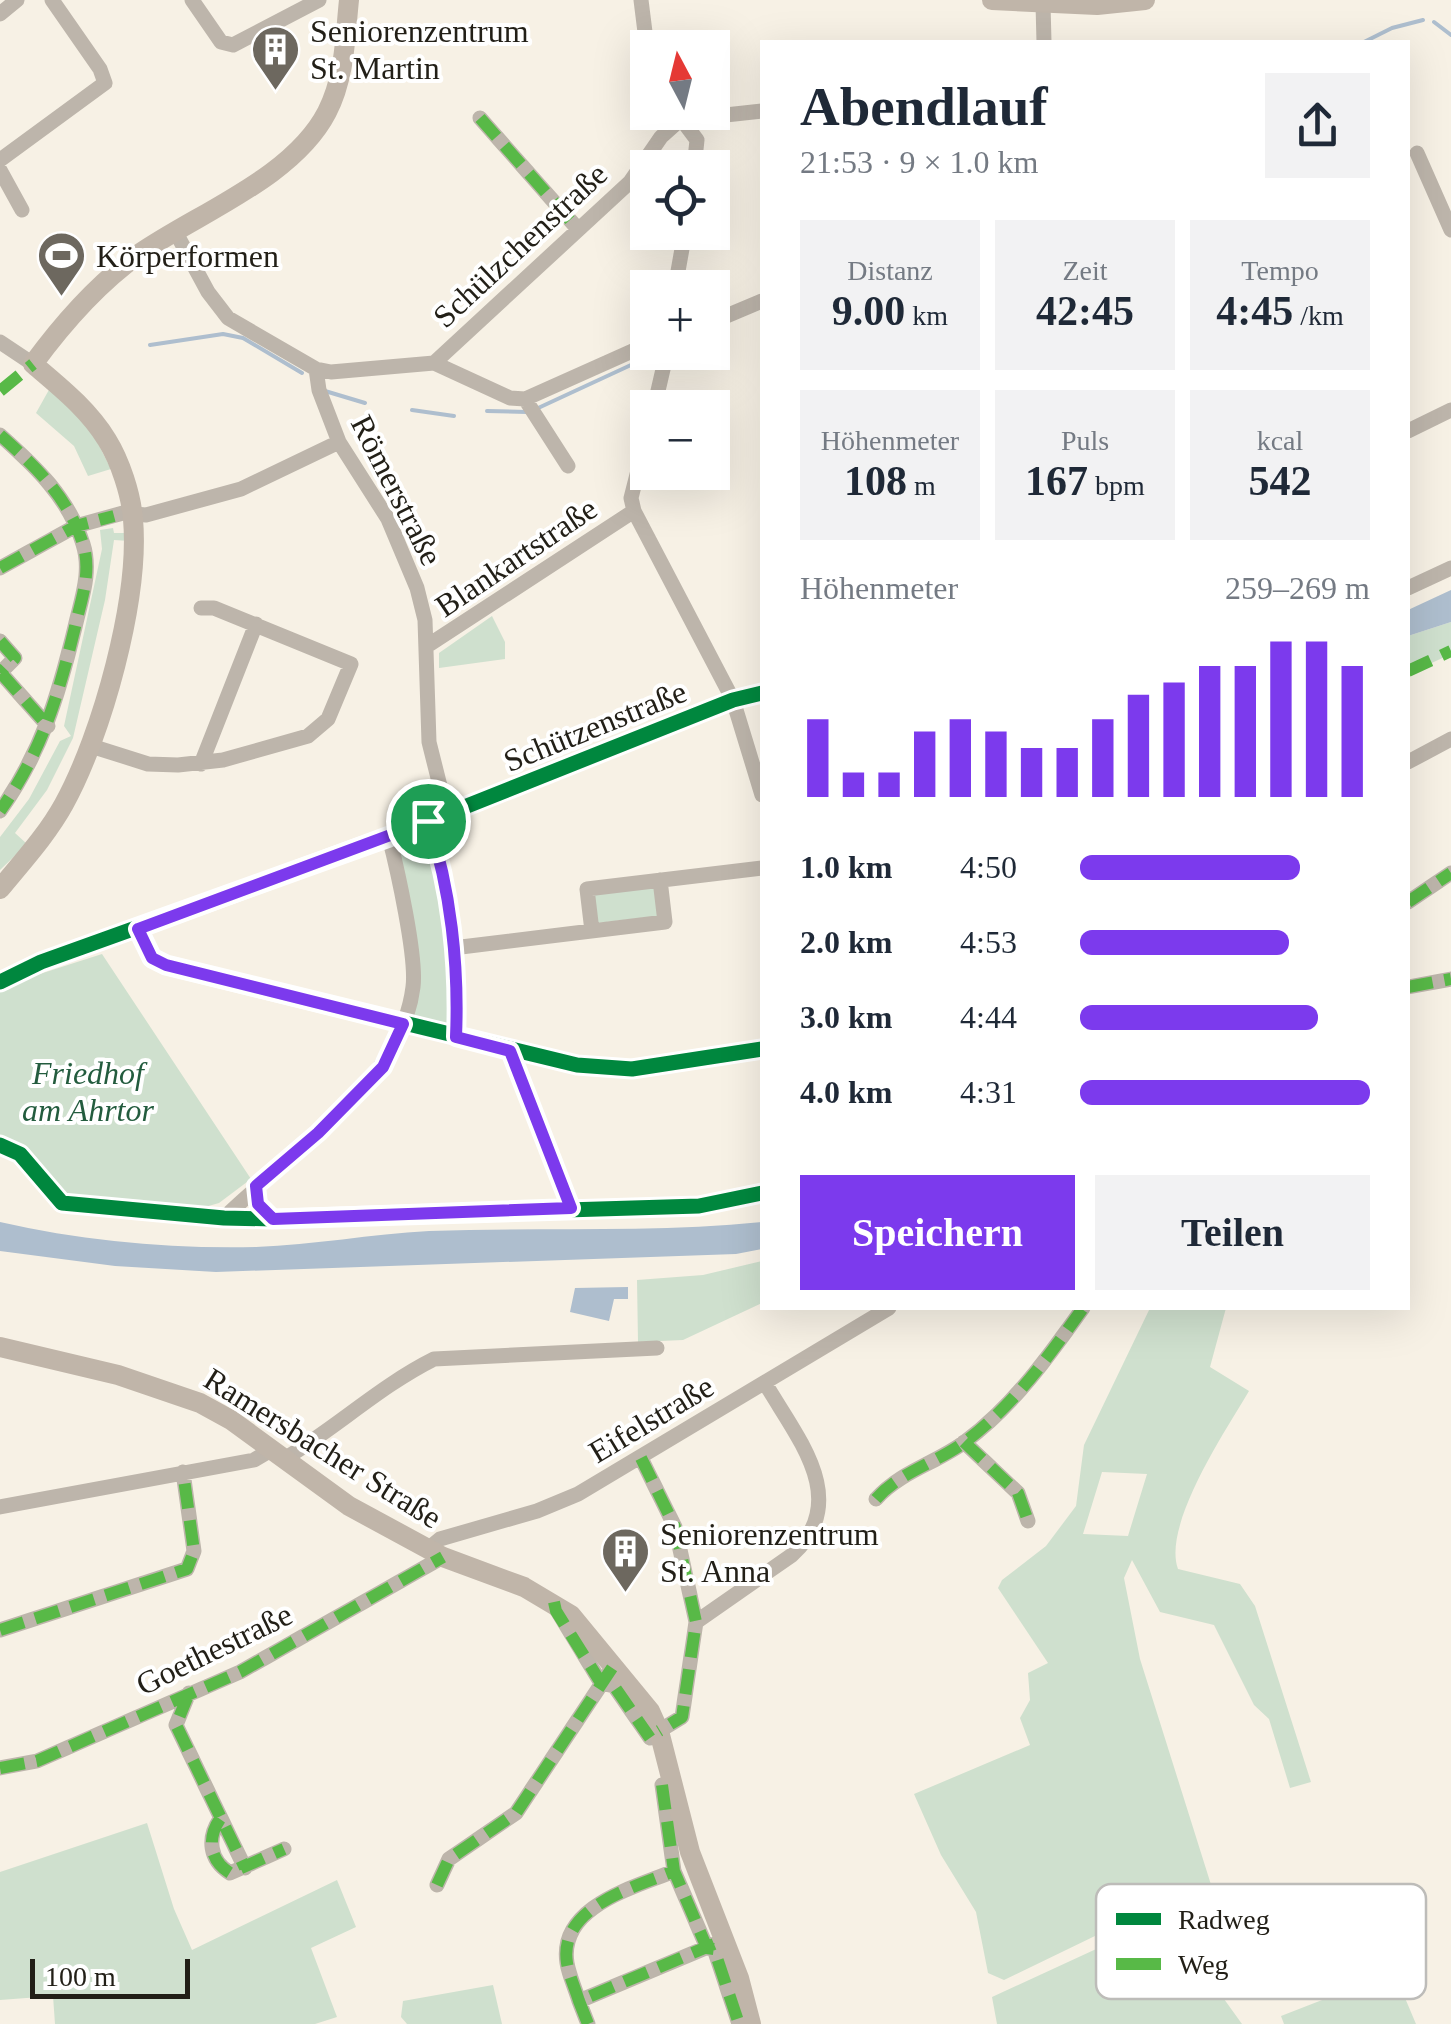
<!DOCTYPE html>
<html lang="de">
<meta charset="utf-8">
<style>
body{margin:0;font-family:Georgia,serif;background:#f2f2f3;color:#1f2937;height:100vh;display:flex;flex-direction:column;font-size:38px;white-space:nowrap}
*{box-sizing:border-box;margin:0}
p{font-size:32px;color:#747a83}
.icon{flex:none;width:55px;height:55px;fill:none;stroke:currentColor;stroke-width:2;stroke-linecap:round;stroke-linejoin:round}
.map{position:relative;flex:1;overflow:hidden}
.drawer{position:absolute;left:760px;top:40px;width:650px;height:1270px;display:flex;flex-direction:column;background:#fff;border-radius:0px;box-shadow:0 10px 40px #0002}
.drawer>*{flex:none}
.needle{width:65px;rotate:353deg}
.tools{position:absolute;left:630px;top:30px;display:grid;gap:20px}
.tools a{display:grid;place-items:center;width:100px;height:100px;border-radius:0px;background:#fff;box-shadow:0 10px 40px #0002;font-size:50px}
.scale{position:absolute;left:30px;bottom:25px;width:160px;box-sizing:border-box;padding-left:10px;border:5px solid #221f17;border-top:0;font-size:28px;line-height:35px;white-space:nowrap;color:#221f17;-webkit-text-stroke:8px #fff;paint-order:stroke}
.pin{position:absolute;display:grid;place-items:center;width:85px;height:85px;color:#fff;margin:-42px;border:5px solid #fff;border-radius:50%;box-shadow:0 2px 10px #0007}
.round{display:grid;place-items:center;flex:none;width:105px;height:105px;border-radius:0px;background:#f2f2f3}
.summary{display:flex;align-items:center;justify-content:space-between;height:170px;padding:0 40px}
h1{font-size:55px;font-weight:800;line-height:75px}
.stats{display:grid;grid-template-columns:repeat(3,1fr);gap:15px;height:170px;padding:10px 40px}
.stats div{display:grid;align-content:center;border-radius:0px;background:#f2f2f3;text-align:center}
.stats b{font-size:42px;font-weight:800}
.stats small{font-size:28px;font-weight:400}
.stats p{font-size:28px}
.chart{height:280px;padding:20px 40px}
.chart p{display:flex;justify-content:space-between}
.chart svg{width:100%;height:180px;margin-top:10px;stroke:#7c3aed;stroke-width:6}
.action{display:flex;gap:20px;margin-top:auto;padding:20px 40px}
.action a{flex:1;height:115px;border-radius:0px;background:#7c3aed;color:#fff;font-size:40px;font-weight:800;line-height:115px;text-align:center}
.action a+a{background:#f2f2f3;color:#1f2937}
ul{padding:0 40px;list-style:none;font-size:32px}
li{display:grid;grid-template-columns:160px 120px 1fr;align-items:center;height:75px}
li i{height:25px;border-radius:12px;background:#7c3aed}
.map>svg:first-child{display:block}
</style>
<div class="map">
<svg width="1451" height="2024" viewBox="0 0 1451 2024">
<rect width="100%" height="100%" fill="#f7f1e5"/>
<path fill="#cfe0ce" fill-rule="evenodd" d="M50 388 85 418 111 469 88 476 74 446 36 413Z
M113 528 114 533H129V541L114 540 105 600 73 738 47 790 15 833 27 844 0 870V837L29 799 60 741 71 736 64 726 102 549 100 530Z
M492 616 505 642V659L439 668V653Z
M1451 622V654L1408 674V636Z
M427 833C443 897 450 961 449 1027L413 1016C422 962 413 897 396 845Z
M654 887 658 916 598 923 594 894Z
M102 954 251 1179 219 1203 198 1209 65 1200C46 1178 27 1151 0 1138V992L21 980Z
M762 1261V1303L683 1340 638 1342 637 1280 703 1275Z
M1150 1308H1226L1210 1367 1249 1391C1226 1430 1162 1525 1178 1569L1240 1584 1255 1606 1311 1782 1290 1788 1269 1719 1254 1705 1214 1625 1160 1612 1132 1560 1124 1578 1140 1659 1213 1891 1250 1992 1236 2000 1173 1909 1161 1904 1004 1980 988 1973 976 1912 941 1855 914 1794 1030 1745 1020 1718 1030 1700 1028 1673 1048 1663 998 1588 1002 1580 1046 1546 1076 1506 1084 1445ZM1102 1472 1147 1474 1128 1536 1083 1534Z
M147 1823 174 1909 192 1950 337 1880 356 1927 311 1948 337 2017 315 2024H55L53 1996 0 2000V1872Z
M1159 1920 1170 1924 1242 2024H997L992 1997Z
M1394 1972 1416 2024H1284L1281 2016Z
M493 1985 502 2024H407L401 2017 403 2001Z"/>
<path fill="#aebece" d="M1451 590V622L1408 636V610Z
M0 1222C83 1241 170 1249 256 1247 314 1245 371 1234 429 1231 540 1227 652 1233 762 1222V1249L736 1254 216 1272 115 1266 0 1251Z
M628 1287V1299H614L609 1321 570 1312 575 1288Z"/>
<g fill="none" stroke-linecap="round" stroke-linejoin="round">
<path stroke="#aebece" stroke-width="4" d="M1434 22 1451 35
M1364 42 1392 28 1423 20
M150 345 223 334 243 338 302 373
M325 391 365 403
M536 409 659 352
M412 410 454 416
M487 411 527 412"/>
<path stroke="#bdb5ab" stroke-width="15" d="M192 0 221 42 233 45 319 0
M641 0 648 56
M1043 4 1044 42
M0 14 17 0
M679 116 697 140 694 168
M480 118 577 228
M680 120 762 111
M1417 153 1451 230
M0 160 105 83 100 69 52 0
M0 170 22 210
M175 231 208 292 228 318 316 369 331 372 434 363 510 398 525 399 648 344
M675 288 685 232
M712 322 762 301
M0 342 33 364
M434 363 630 182 661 137 680 120
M316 369 319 390 339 442 388 519 417 588 425 620 429 742 447 814
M525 399 568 466
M654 408 667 352
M648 431 631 498 634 511 733 700 762 795
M1408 431 1451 410
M0 435C35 466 69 498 83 544 92 572 81 600 75 627 58 697 42 751 0 811
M0 568 76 526 123 513 146 515 241 489 339 442
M1408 588 1451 568
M0 641 15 658 0 673
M427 646 634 511
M1 673 48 726
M91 746 148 764 178 765 223 760 308 736 328 719 351 664 214 608H201
M1408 762 1451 739
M201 764 256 624
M429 821C450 889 459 965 456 1037
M1408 902 1451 873
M138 929 152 958 166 965 577 1065 632 1069 762 1049
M592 931 587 889 762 868
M453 948 665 922 660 880
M0 982 41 962 389 837 733 700 762 693
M1408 987 1451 979
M510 1051 571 1209
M62 1203 224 1218 273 1219 699 1206 762 1193
M224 1218C290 1153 401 1085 413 987 417 957 397 868 389 837
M964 1442 1018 1493 1028 1521
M641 1458 675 1527 696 1622 682 1717 659 1731
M284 1459C336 1428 380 1386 434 1359L657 1348
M876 1499C901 1471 937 1463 966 1441 1014 1405 1049 1356 1083 1308
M0 1507 254 1460 271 1450
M428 1549 440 1539 537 1511 578 1494 889 1308
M555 1607 601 1683 614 1686 650 1738
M696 1622 792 1555C852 1500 797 1438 765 1383
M0 1630 187 1569 194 1551 183 1472
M189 1693 176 1725 245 1868
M0 1768 37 1761 240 1672 443 1557
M662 1785 674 1871
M220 1819C207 1838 209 1860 230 1873L284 1849
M437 1885 449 1859 516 1813 614 1665
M579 2001C575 1988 569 1975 567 1963 558 1906 636 1887 674 1871L707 1948 714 1949 739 2024
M588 2024 579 2001 715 1944"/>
<path stroke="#c0b5a9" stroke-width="20" d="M992 0 1097 5 1145 0
M0 889C22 862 47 835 64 804 102 735 140 598 133 519 131 494 120 461 107 440 88 409 60 387 33 364 63 323 97 284 139 254 198 213 293 178 327 112 345 77 345 38 349 0
M0 1347 118 1375 200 1403 231 1420 349 1506 443 1557 524 1587 571 1615 650 1711 659 1731 690 1852 739 1978 751 2024"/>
<path stroke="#58b947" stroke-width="12" stroke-dasharray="25 12" stroke-linecap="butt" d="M480 118 577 228
M0 391 33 364
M0 435C35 466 69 498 83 544 92 572 81 600 75 627 58 697 42 751 0 811
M0 568 76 526 114 516
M0 641 15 658 0 673
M1408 671 1451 651
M1 673 48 726
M1408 902 1451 873
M1408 987 1451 979
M964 1442 1018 1493 1028 1521
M641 1458 675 1527 696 1622 682 1717 659 1731
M876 1499C901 1471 937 1463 966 1441 1014 1405 1049 1356 1083 1308
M554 1602 556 1611 601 1683 614 1686 650 1738
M0 1630 187 1569 194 1551 183 1472
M189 1693 176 1725 245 1868
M0 1768 37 1761 240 1672 443 1557
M662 1785 674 1871
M220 1819C207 1838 209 1860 230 1873L284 1849
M437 1885 449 1859 516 1813 614 1665
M579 2001C575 1988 569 1975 567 1963 558 1906 636 1887 674 1871L707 1948 714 1949 739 2024
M588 2024 579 2001 714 1944"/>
<defs>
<path id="cycleway" d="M138 929 152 958 166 965 577 1065 632 1069 762 1049
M0 982 41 962 389 837 733 700 762 693
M0 1145 20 1154 62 1203 224 1218 273 1219 699 1206 762 1193"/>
</defs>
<use href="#cycleway" stroke="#fff" stroke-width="21"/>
<use href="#cycleway" stroke="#00873e" stroke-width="15"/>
</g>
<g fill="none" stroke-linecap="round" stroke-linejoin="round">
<defs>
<path id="route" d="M428 821C451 889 459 966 456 1037L510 1051 571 1208 273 1219 258 1204 256 1186 318 1133 383 1067 403 1024 166 965 152 958 138 929Z"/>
</defs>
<use href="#route" stroke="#fff" stroke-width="20"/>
<use href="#route" stroke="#7c3aed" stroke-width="12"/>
</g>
<defs>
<symbol id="building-pin" viewBox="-11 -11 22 30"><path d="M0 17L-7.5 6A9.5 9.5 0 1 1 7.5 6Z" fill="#6d685f" stroke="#fff"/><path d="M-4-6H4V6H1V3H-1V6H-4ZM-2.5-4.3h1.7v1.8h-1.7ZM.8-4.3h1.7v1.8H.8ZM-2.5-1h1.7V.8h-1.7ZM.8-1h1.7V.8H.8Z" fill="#fff"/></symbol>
<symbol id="stadium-pin" viewBox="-11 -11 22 30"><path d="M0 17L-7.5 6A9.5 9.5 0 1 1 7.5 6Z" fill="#6d685f" stroke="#fff"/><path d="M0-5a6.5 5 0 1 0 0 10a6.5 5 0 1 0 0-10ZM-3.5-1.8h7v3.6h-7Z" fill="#fff"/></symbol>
</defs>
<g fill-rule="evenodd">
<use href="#building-pin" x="248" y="22" width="55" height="75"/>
<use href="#stadium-pin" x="34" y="228" width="55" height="75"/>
<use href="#building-pin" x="598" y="1524" width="55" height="75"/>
</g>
<g text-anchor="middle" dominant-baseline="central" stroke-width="8" stroke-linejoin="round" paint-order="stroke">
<g font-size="32" fill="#221f17" stroke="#fff" text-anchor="start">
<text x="310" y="31">Seniorenzentrum<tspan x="310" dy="37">St. Martin</tspan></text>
<text x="96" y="256">Körperformen</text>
<text x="660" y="1534">Seniorenzentrum<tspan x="660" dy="37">St. Anna</tspan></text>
</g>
<g font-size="32" fill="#221f17" stroke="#fff">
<text transform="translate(520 245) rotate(-43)">Schülzchenstraße</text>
<text transform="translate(397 490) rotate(63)">Römerstraße</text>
<text transform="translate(516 557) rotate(-34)">Blankartstraße</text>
<text transform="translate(595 726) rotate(-22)">Schützenstraße</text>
<text transform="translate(651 1419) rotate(-31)">Eifelstraße</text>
<text transform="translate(323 1448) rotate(32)">Ramersbacher Straße</text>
<text transform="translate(214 1649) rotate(-26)">Goethestraße</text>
</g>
<g font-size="32" font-style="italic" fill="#235c3e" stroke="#fff">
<text x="88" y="1073">Friedhof<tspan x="88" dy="37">am Ahrtor</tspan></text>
</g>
</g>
<rect x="1096" y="1884" width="330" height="115" rx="15" fill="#fff" stroke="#bdbcb9" stroke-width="2.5"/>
<rect x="1116" y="1913" width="45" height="12" fill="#00873e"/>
<rect x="1116" y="1958" width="45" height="12" fill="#58b947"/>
<g font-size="28" fill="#221f17">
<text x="1178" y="1929">Radweg</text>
<text x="1178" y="1974">Weg</text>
</g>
</svg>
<div class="tools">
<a><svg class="needle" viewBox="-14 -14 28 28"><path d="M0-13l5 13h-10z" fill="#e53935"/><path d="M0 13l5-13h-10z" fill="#747a83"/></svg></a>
<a><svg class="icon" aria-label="locate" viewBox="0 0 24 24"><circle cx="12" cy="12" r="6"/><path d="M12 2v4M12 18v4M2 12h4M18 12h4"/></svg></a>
<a>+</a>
<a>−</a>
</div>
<div class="scale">100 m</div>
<div class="pin" style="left:428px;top:821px;background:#1e9e55"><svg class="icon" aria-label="arrive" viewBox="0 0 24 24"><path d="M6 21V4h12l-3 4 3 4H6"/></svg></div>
<section class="drawer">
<div class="summary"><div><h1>Abendlauf</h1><p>21:53 · 9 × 1.0 km</p></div><a class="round"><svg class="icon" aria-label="share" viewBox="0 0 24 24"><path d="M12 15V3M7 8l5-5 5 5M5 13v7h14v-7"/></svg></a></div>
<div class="stats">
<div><p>Distanz</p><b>9.00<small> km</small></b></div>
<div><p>Zeit</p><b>42:45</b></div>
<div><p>Tempo</p><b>4:45<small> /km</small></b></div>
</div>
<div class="stats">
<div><p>Höhenmeter</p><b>108<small> m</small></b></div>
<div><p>Puls</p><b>167<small> bpm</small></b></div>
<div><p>kcal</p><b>542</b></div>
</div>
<div class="chart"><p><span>Höhenmeter</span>259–269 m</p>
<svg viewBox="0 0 160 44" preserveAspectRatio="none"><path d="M5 44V25M15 44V38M25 44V38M35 44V28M45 44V25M55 44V28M65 44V32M75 44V32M85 44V25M95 44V19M105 44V16M115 44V12M125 44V12M135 44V6M145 44V6M155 44V12"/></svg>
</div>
<ul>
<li><b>1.0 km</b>4:50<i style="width:76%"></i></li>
<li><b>2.0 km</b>4:53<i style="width:72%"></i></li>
<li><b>3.0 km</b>4:44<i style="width:82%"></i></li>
<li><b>4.0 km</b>4:31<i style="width:100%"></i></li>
</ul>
<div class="action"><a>Speichern</a><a>Teilen</a></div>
</section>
</div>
